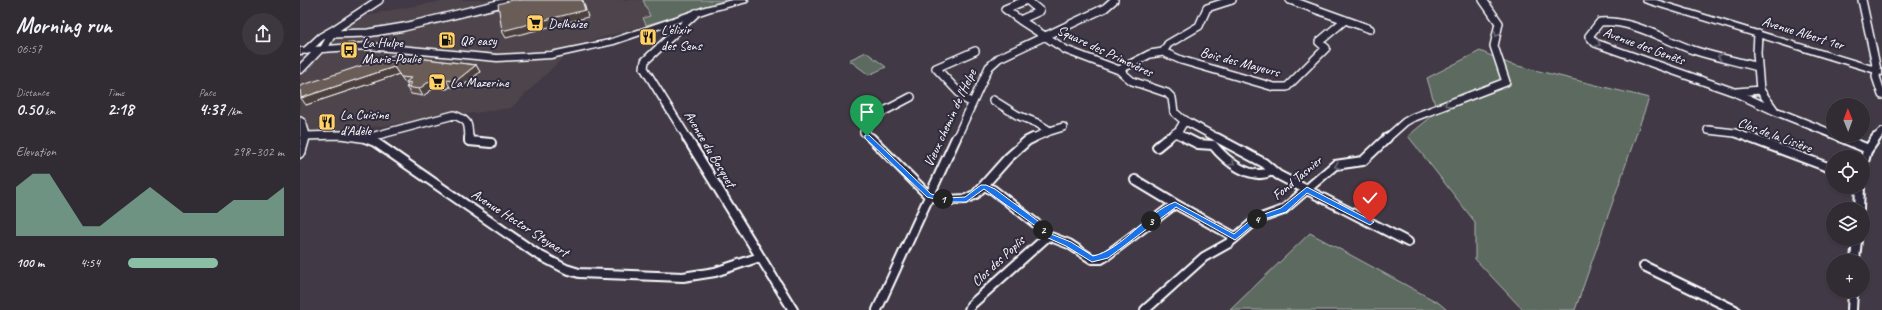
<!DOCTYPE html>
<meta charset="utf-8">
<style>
body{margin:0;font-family:Caveat,sans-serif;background:#3d3740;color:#f1f3f6;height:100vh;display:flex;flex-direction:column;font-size:15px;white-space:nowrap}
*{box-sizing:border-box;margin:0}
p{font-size:13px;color:#a8a7ac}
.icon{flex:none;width:22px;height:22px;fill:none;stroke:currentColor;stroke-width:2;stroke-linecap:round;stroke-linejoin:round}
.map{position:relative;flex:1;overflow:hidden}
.side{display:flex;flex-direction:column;background:#312b34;width:300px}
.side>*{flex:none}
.needle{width:26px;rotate:359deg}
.controls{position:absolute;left:1526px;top:98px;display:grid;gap:8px}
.controls a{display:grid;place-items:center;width:44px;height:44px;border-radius:50%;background:#312b34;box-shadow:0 1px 3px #0004,0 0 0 1px #4c474f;font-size:20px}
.pin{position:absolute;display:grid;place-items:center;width:34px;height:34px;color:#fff;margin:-41px -17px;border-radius:50% 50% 50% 0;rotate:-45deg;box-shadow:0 0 4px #0007}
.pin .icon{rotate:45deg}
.km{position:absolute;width:20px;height:20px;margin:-10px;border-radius:50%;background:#222;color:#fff;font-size:11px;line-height:20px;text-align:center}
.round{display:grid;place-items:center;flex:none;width:42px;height:42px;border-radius:21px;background:#3d3740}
.overview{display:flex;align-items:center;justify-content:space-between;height:68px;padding:0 16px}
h1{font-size:22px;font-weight:700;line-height:30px}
.metrics{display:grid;grid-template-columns:repeat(3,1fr);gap:6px;height:68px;padding:4px 16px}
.metrics div{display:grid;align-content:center}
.metrics b{font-size:17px;font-weight:700}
.metrics small{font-size:11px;font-weight:400}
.metrics p{font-size:11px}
.chart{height:112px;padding:8px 16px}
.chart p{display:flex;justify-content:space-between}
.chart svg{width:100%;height:72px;margin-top:4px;fill:#8abfa5;opacity:.7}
ul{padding:0 16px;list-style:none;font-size:13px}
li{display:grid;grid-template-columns:64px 48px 1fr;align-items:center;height:30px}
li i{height:10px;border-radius:5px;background:#8abfa5}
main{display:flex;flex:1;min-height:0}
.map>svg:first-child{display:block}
</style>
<main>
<section class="side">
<div class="overview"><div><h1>Morning run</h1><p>06:57</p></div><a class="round"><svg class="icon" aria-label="share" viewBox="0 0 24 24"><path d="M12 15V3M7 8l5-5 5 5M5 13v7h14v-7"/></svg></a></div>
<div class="metrics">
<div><p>Distance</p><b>0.50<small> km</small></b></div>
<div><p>Time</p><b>2:18</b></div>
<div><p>Pace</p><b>4:37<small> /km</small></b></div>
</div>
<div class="chart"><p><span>Elevation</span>298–302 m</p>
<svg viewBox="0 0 160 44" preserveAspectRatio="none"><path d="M0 44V14L10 6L20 6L30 22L40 38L50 38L60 30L70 22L80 14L90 22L100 30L110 30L120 30L130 22L140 22L150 22L160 14V44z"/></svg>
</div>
<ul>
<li><b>100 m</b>4:54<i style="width:58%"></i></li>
</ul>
</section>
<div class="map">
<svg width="1582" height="310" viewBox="0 0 1582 310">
<rect width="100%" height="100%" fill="#413945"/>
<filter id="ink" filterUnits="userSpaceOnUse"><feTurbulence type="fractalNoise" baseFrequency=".025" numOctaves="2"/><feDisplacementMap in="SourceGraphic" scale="8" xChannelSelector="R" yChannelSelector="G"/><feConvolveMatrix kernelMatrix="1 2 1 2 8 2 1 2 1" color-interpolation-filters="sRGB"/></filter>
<g filter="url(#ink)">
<path fill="#4e444b" d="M149 0H343L351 16 343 18 346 25 276 45 211 108 0 137V62L26 48 55 19 81 12Z"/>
<path fill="#5c6a60" stroke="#aeb4b0" d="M343 0H434L346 25 343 18 350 16Z
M1180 51 1210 64 1349 98 1275 310H1223L1175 259V222L1108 136 1137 112 1127 78Z
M566 52 586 67 569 75 549 60Z
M1010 233 1139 303 1147 310H930Z"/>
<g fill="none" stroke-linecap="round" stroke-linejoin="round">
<defs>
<path id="minor-far1" d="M727 0 740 11 720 20 766 50 819 70 832 81 867 93 872 98 874 112 882 119 919 139
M990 0 1070 29
M1562 0 1577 70 1576 77 1582 95
M720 20 705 9 727 0
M35 29 79 0
M33 34 68 33 104 27 215 0
M1458 34 1457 53 1460 90 1475 111 1545 139
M7 50 21 37 35 29 24 48
M863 52 881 60 974 87H987L1026 48 1019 42 1045 20
M1458 67C1436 61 1414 57 1393 50 1364 40 1332 19 1300 22L1289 36 1295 43 1434 92 1475 111
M819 70 850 54 863 52 868 44 899 26 907 8 932 0
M1437 92 1460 90
M693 100 717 115 737 123 750 131 763 127
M671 102 665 99 636 68 675 51
M1408 130 1435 133 1452 139
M875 133 888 139
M5 136 40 135 68 139
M67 138 154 115C170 121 168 124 169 139
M388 139 344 68 345 61 396 13
M572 139 564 132 573 117 611 97
M656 139 689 67 699 58 805 8 814 0
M731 139 750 131
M867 139 879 130 885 120
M1086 139 1105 122 1112 118 1206 82 1194 46 1199 23 1183 0
M1575 139 1582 132"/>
<path id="minor" d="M65 138 75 142 237 254 266 269 279 273 383 277 415 272 460 257
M169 138V141L191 143
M387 138 493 310
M571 138 629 196 647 200 666 199 676 194 708 158 727 141 733 138
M886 138 898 144 913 145C926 161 951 182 972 171
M917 138 964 163 978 175 1108 242
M1450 138 1533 169
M1542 138 1568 149
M857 147 868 138
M1563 165 1567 151 1576 138
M835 180 875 204
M684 186 693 190 739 226 748 236 769 244 792 259H801L806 256 875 204 935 237
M1559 209 1560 187
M1555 261 1557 239
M1344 266 1435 310
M577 310 656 138
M669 310 671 305 748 236
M845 310 904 257 929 243 956 220 983 210 1035 165 1063 161 1087 138
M1552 310 1553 291"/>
<path id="secondary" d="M433 0H448L447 2 411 11 314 44 251 58 197 61 67 49 22 52 3 72 0 73V64L11 53 0 54V48L67 43 197 55 251 52 309 40 405 7Z
M1343 0H1356L1582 69V75L1344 2Z
M0 117 5 120 10 136 5 154 0 158Z"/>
</defs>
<use href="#minor-far1" stroke="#fff" stroke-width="10"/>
<use href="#minor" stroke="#fff" stroke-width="12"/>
<use href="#secondary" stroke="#fff" stroke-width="3"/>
<use href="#minor-far1" stroke="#2f2a3d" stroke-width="7"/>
<use href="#minor" stroke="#2f2a3d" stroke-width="8"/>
<use href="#secondary" fill="#2f2a3d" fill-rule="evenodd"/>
</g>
<path fill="#5c504d" stroke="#fff" d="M101 56 176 65 180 72 160 88 150 87 147 89 134 88 123 96 111 94 106 87 108 86 107 84H106L99 74 6 105Z"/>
<path fill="#4b413e" stroke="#fff" d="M282 0H283L288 17 206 38 202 31Z
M176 65 180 72 160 88 156 81Z
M94 67 99 74 6 105 1 98Z
M146 80 150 87 147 89 143 82Z
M130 81 134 88 123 96 119 89Z"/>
<path fill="#6b5d59" stroke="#fff" d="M212 0H282L285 10 202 31 198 4Z
M99 53 100 56 176 65 156 81 146 80 143 82 130 81 119 89 106 87 112 83 106 82 111 78 101 77 94 67 1 98 0 86Z"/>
<defs><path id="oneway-chevron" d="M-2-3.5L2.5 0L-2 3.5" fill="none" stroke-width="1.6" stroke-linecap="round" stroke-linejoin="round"/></defs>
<g stroke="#6d6a77">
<use href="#oneway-chevron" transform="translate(1197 34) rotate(112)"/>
<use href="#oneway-chevron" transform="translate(1298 44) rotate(25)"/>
<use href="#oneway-chevron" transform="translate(1420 57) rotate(-167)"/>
<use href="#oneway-chevron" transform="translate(1147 104) rotate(160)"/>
<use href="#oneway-chevron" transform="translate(932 163) rotate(30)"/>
<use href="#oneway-chevron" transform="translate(1037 166) rotate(160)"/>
</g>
</g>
<path fill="#1a73e8" stroke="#fff" d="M565 135H569L631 194 647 198 665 197 681 185H686L695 189 742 224 751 234 771 242 793 256C822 250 847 212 875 202L934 234 953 218 981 208 1007 187 1074 222 1070 225 1068 224 1007 193 986 212 958 221 935 240 876 207 808 258 792 262 766 246 746 237 737 227 684 189 666 202H647L627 197 565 138Z"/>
<defs>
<symbol id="supermarket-square" viewBox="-11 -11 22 22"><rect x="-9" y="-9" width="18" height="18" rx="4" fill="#ffd166" stroke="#2f2a3d"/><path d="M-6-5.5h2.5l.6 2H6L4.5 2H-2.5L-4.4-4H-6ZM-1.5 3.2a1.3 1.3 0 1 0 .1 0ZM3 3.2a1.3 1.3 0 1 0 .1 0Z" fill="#111"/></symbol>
<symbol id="restaurant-square" viewBox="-11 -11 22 22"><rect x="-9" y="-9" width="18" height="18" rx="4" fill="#ffd166" stroke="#2f2a3d"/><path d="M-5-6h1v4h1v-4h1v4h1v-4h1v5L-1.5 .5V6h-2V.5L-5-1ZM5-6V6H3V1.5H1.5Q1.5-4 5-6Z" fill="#111"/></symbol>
<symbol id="fuel-square" viewBox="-11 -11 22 22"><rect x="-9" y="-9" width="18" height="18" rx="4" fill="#ffd166" stroke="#2f2a3d"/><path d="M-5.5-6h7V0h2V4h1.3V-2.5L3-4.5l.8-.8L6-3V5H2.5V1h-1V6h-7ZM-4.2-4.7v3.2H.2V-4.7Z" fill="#111"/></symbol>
<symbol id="bus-square" viewBox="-11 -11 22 22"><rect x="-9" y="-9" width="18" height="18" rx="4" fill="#ffd166" stroke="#2f2a3d"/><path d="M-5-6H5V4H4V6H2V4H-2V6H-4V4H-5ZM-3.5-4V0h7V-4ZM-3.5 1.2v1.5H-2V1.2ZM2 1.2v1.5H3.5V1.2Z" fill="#111"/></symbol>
</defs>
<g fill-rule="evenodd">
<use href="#supermarket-square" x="225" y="13" width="20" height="20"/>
<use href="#restaurant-square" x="338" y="27" width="20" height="20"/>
<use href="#fuel-square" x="137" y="30" width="20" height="20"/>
<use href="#bus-square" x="39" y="40" width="20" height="20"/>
<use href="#supermarket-square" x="127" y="72" width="20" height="20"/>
<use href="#restaurant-square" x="17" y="112" width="20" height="20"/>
</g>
<g text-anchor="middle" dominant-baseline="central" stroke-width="4" stroke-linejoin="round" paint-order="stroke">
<g font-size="14" fill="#fff" stroke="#2f2a3d" text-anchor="start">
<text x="248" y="23">Delhaize</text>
<text x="361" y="29">L'elixir<tspan x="361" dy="16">des Sens</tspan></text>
<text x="160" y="40">Q8 easy</text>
<text x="62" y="42">La Hulpe<tspan x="62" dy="16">Marie-Poulie</tspan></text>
<text x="150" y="82">La Mazerine</text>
<text x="40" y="114">La Cuisine<tspan x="40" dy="16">d'Adèle</tspan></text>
</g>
<g font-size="14" fill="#fff" stroke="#2f2a3d">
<text transform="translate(1503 33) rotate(17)">Avenue Albert 1er</text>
<text transform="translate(1344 46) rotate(20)">Avenue des Genêts</text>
<text transform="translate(805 51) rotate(25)">Square des Primevères</text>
<text transform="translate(940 62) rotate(15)">Bois des Mayeurs</text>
<text transform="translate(650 118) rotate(-65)">Vieux chemin de l'Helpe</text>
<text transform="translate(1475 135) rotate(20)">Clos de la Lisière</text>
<text transform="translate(410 149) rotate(59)">Avenue du Bosquet</text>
<text transform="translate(997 178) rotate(-40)">Fond Tasnier</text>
<text transform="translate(220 223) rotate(33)">Avenue Hector Steyaert</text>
<text transform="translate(698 261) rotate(-43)">Clos des Poplis</text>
</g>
</g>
</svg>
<div class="controls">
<a><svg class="needle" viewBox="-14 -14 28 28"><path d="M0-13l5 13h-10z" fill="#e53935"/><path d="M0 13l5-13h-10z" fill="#a8a7ac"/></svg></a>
<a><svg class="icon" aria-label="locate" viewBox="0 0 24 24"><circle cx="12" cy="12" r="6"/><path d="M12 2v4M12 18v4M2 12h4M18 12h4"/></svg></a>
<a><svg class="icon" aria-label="layers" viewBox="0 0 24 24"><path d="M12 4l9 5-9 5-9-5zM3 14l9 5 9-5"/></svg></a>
<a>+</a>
</div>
<div class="pin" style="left:567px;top:136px;background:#1e9e55"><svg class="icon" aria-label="arrive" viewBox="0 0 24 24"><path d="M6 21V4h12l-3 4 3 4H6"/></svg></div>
<div class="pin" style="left:1070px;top:222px;background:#d93025"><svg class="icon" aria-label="check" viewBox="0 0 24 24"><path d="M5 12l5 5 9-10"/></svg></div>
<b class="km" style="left:643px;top:199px">1</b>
<b class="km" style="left:743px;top:230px">2</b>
<b class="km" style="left:851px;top:221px">3</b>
<b class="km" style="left:957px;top:219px">4</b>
</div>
</main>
